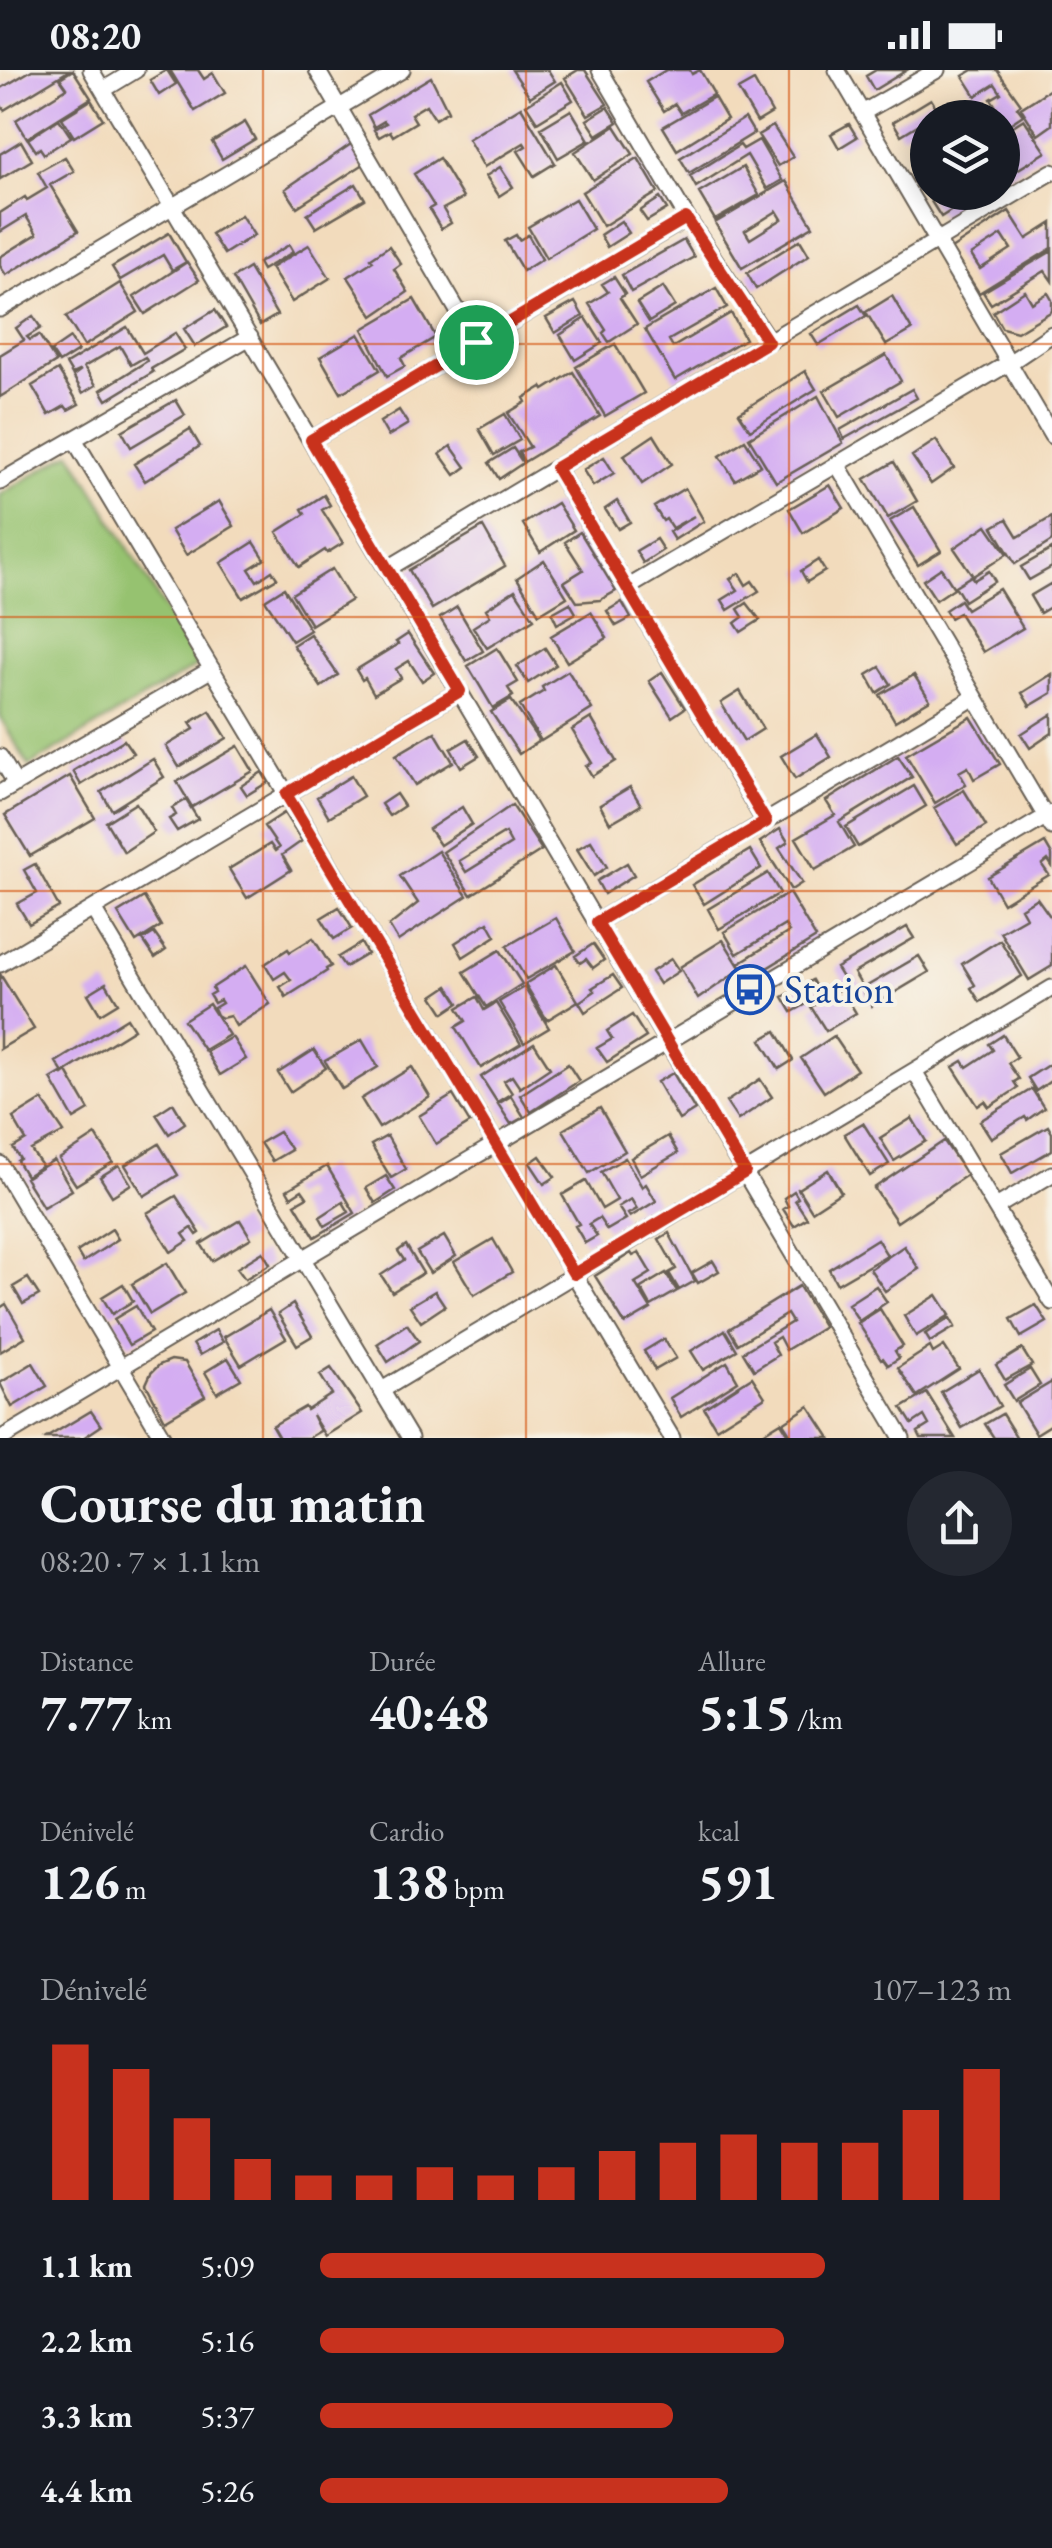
<!DOCTYPE html>
<html lang="fr">
<meta charset="utf-8">
<style>
body{margin:0;font-family:"EB Garamond",serif;background:#242831;color:#f1f3f6;height:100vh;display:flex;flex-direction:column;font-size:38px;white-space:nowrap}
*{box-sizing:border-box;margin:0}
p{font-size:32px;color:#9ea1a6}
.icon{flex:none;width:55px;height:55px;fill:none;stroke:currentColor;stroke-width:2;stroke-linecap:round;stroke-linejoin:round}
.map{position:relative;height:1368px;overflow:hidden}
.side{display:flex;flex-direction:column;background:#171b24;flex:1}
.side>*{flex:none}
.buttons{position:absolute;left:910px;top:30px;display:grid;gap:20px}
.buttons a{display:grid;place-items:center;width:110px;height:110px;border-radius:50%;background:#171b24;box-shadow:0 5px 25px #0003;font-size:50px}
.pin{position:absolute;display:grid;place-items:center;width:85px;height:85px;color:#fff;margin:-42px;border:5px solid #fff;border-radius:50%;box-shadow:0 2px 10px #0007}
.round{display:grid;place-items:center;flex:none;width:105px;height:105px;border-radius:52px;background:#242831}
.overview{display:flex;align-items:center;justify-content:space-between;height:170px;padding:0 40px}
h1{font-size:55px;font-weight:700;line-height:75px}
.metrics{display:grid;grid-template-columns:repeat(3,1fr);gap:15px;height:170px;padding:10px 40px}
.metrics div{display:grid;align-content:center}
.metrics b{font-size:50px;font-weight:700}
.metrics small{font-size:28px;font-weight:400}
.metrics p{font-size:28px}
.chart{height:280px;padding:20px 40px}
.chart p{display:flex;justify-content:space-between}
.chart svg{width:100%;height:180px;margin-top:10px;stroke:#c8321e;stroke-width:6}
ul{padding:0 40px;list-style:none;font-size:32px}
li{display:grid;grid-template-columns:160px 120px 1fr;align-items:center;height:75px}
li i{height:25px;border-radius:12px;background:#c8321e}
.status{display:flex;justify-content:space-between;align-items:center;height:70px;padding:0 50px;background:#171b24;direction:ltr}
.status svg{height:28px;fill:currentColor}
.map>svg:first-child{display:block}
</style>
<div class="status"><b>08:20</b><svg viewBox="0 0 49 12"><path d="M0 12V9h3v3zM5 12V6h3v6zM10 12V3h3v9zM15 12V0h3v12zM26 1h20v11H26zM47 4h2v5h-2z"/></svg></div>
<div class="map">
<svg width="1052" height="1368" viewBox="0 0 1052 1368">
<rect width="100%" height="100%" fill="#f7f3e8"/>
<filter id="ink" filterUnits="userSpaceOnUse"><feTurbulence type="fractalNoise" baseFrequency=".01" numOctaves="2"/><feDisplacementMap in="SourceGraphic" scale="20" xChannelSelector="R" yChannelSelector="G"/><feConvolveMatrix kernelMatrix="1 2 1 2 8 2 1 2 1" color-interpolation-filters="sRGB"/></filter>
<filter id="wash" filterUnits="userSpaceOnUse"><feTurbulence type="fractalNoise" baseFrequency=".0048" numOctaves="4" result="noise"/><feDisplacementMap in="SourceGraphic" scale="40" xChannelSelector="R" yChannelSelector="G"/><feGaussianBlur stdDeviation="2.25" result="paint"/><feColorMatrix in="noise" values="0 0 0 0 0 0 0 0 0 0 0 0 0 0 0 0 0 1.4 0 .05"/><feComposite in="paint" operator="in"/></filter>
<g filter="url(#wash)">
<rect width="100%" height="100%" fill="#f2dbbc"/>
<path fill="#96c26f" stroke="#596f46" stroke-width="2.5" d="M71 382 198 595 29 696 0 647V425Z"/>
<g id="blocks">
<path fill="#d4adf2" fill-rule="evenodd" d="M32 0H70L4 40 0 34V19Z
M73 0 91 28 27 68 16 50 67 18 60 8Z
M167 0 176 14 159 25 150 10Z
M170 0H198L204 9 213 3 225 23 195 41Z
M512 0H548L555 11 530 27Z
M578 0H585L607 34 588 45 565 8Z
M666 0H690L692 4 700 0 714 24 681 43 675 34 664 41 646 12Z
M876 0H907L874 20 866 6Z
M973 0H997L1021 34 1017 37 1023 45 1008 55 991 29 1001 23 995 14 976 26 963 6Z
M431 7 448 41 435 49 426 35 411 44 416 52 393 66 390 61 379 67 374 60 386 53 384 51 374 57 368 45Z
M754 11 772 43 757 52 738 20Z
M562 12 573 30 537 52 526 35Z
M1052 18V55L1038 65 1021 38Z
M714 27 727 49 677 80 663 57Z
M931 29 939 42 901 65 893 52Z
M91 30 103 49 74 67 62 48Z
M521 37 555 93 534 106 518 81 526 76 524 73 484 97 468 69Z
M608 37 618 52 597 65 587 50Z
M571 40 589 70 558 88 541 58Z
M745 48 754 63 689 103 680 88Z
M59 49 71 67 44 84 40 78 36 81 28 69Z
M1024 49 1046 82 1002 109V50L1008 59Z
M245 52 255 69 222 89 212 72Z
M849 54 857 67 839 78 831 64Z
M615 56 633 84 593 110 575 82Z
M773 56 793 87 778 96 758 65Z
M759 70 782 110 767 119 747 85 696 117 690 106 740 75 743 79Z
M21 71 32 90 0 109V84Z
M354 72 367 92 297 137 285 119Z
M65 87 74 101 50 115 78 161 6 205 0 196V187L37 164 26 146 0 162V143L25 127 27 130 47 118 38 102Z
M439 88 463 128 443 139 451 153 441 159 429 139 434 136 414 104Z
M638 88 658 122 603 156 582 122Z
M928 94V122H980L941 147 913 103Z
M500 97 513 117 499 126 486 106Z
M743 97 759 125 715 150 699 123Z
M786 111 813 156 742 198 715 153ZM777 141 782 149 750 169 745 161Z
M356 114 365 129 316 158 307 144Z
M660 128 667 139 647 151 640 141Z
M575 129 593 159 546 188 528 157Z
M1009 141 1027 169 1052 153V178L979 223 951 179ZM1002 165 1011 179 980 199 971 185Z
M241 145 254 165 224 184 211 164Z
M621 151 629 163 607 177 600 165Z
M169 163 186 192 172 200 163 185 120 210 112 197Z
M516 165 519 170 528 165 542 189 523 201 505 171Z
M684 170 694 187 631 222 622 205Z
M800 170 809 185 756 219 747 203Z
M289 175 293 182 262 200 258 193Z
M309 175 330 208 292 232 271 198Z
M389 176 401 194 394 199 408 222 373 246 348 207 373 191 371 188Z
M1052 181V211L1045 201 991 234 983 222Z
M187 192 199 210 145 244 134 227Z
M249 198 277 245 260 255 233 208Z
M614 207 625 224 620 228 637 254 609 272 603 263 606 260 589 234 608 222 602 214Z
M120 213 138 242 84 276 66 247Z
M663 217 675 236 649 252 637 233Z
M716 218 727 237 669 270 673 277 731 243 745 269 675 310 645 259Z
M1025 221 1032 233 1048 223 1052 230V241L1017 262 1002 258 993 242Z
M892 226 912 260 886 275 866 242Z
M414 229 436 267 401 288 405 296 387 306 363 259Z
M575 232 583 246 555 263 546 248Z
M859 235 866 246 818 275 811 264Z
M215 240 226 257 195 276 184 259Z
M33 246 41 258 27 267 30 270 39 265 56 292 0 327V285L24 270 16 258Z
M586 248 602 273 575 290 560 265Z
M127 257 143 283 175 263 185 279 151 299 153 302 107 330 101 320 147 291 145 287 131 295 120 276 84 297 96 315 83 323 73 306 81 300 72 304 66 294Z
M359 264 380 300 341 323 320 287Z
M70 268 78 281 59 293 51 281Z
M615 274 644 323 605 346 576 297Z
M886 285 901 311 839 347 824 321Z
M58 300 79 334 68 340 65 336 49 345 32 316Z
M805 301 816 319 750 360 739 343Z
M573 302 600 346 524 392 519 382 530 377 508 343 526 332 524 328 542 317 544 320Z
M912 319 917 328 844 369 840 360Z
M818 326 843 373 776 412 749 368Z
M176 330 185 345 131 377 122 361Z
M399 340 408 354 388 366 380 352Z
M505 344 520 370 494 385 479 359Z
M190 359 200 376 145 411 134 394Z
M654 365 672 394 642 414 624 385Z
M745 370 761 395 735 410 720 386Z
M936 370 954 398 931 414 912 386Z
M451 376 466 397 455 405 440 384Z
M513 378 523 393 499 409 489 393Z
M604 387 614 403 593 416 583 400Z
M894 392 917 431 888 448 865 409Z
M830 415 844 438 803 463 789 439Z
M685 418 704 451 674 470 669 462 694 446 672 458 666 449 663 451 654 437Z
M324 425 330 435 322 440 343 473 327 483 325 480 299 497 277 462 305 444 302 439Z
M219 431 234 456 186 485 171 460Z
M617 431 630 452 618 459 605 439Z
M557 433 574 460 540 482 523 454Z
M914 437 941 481 918 495 890 451Z
M1052 447V471L1015 494 993 457 1007 449 1018 467Z
M987 455 1007 484 973 506 954 478Z
M483 457 505 496 432 539 409 500Z
M580 462 616 521 600 530 577 532 564 512 583 500 565 472Z
M656 469 663 480 643 493 636 481Z
M254 472 265 489 249 499 257 511 272 501 277 508 243 528 221 493Z
M1052 479V497L1029 510 1021 497Z
M544 490 567 527 539 544 517 508Z
M818 490 825 501 807 512 801 501Z
M941 498 954 518 936 530 923 510Z
M332 499 351 530 311 555 292 524Z
M989 501 995 511 964 531 955 516 971 506 974 510Z
M739 503 746 515 752 511 759 521 728 540 722 530 738 520 730 509Z
M1052 513V536L1040 543 1030 526Z
M284 518 310 560 292 571 265 530Z
M999 519 1023 558 983 582 959 543 950 548 945 540 960 530 966 539Z
M515 520 534 549 487 578 473 557 490 546 486 539Z
M622 532 631 548 616 556 607 541Z
M570 533 576 543 557 554 552 543Z
M747 533 760 550 741 562 735 553 743 547 738 539Z
M457 537 483 581 466 591 440 548Z
M591 542 607 568 567 592 551 566Z
M310 564 338 605 321 617 293 575Z
M408 564 434 603 422 611 409 591 396 599 401 608 374 624 365 608 362 610 356 600 398 574 396 572Z
M497 578 518 612 508 618 513 626 493 638 468 596Z
M545 578 556 595 528 613 517 596Z
M880 597 891 614 877 623 867 605Z
M568 601 592 639 541 671 520 636 544 621 542 617Z
M662 602 685 638 672 647 649 611Z
M1052 604V623L1030 636 1022 623Z
M914 605 930 630 895 651 880 625Z
M740 621 763 659 744 671 721 633Z
M511 630 539 671 519 684 491 642Z
M210 641 227 668 179 697 166 676 194 659 190 653Z
M1052 644V663L1030 678 1021 664Z
M971 647 1000 694 974 709 968 697 959 702 966 714 935 733 906 685Z
M591 648 616 691 592 706 586 696 592 693 572 660Z
M435 662 453 692 415 715 396 685Z
M817 664 831 687 795 709 781 686Z
M468 669 479 686 461 697 451 679Z
M124 670 133 683 81 715 73 701Z
M238 676 253 701 192 737 177 712Z
M898 686 912 707 839 752 854 777 815 800 796 768 835 745 826 731Z
M153 689 164 707 112 740 101 722Z
M262 702 268 712 247 725 241 716Z
M70 706 95 748 30 786 5 745Z
M351 706 363 726 329 747 317 727Z
M914 716 926 736 858 777 846 757Z
M630 717 641 735 610 753 600 735Z
M964 720 986 756 957 774 934 738Z
M396 724 404 736 389 746 381 734Z
M186 730 198 749 177 761 169 749 176 745 172 738Z
M136 733 154 762 124 782 106 752Z
M512 735 542 780 471 825 443 782ZM505 763 511 774 466 802 459 791Z
M462 737 472 754 440 775 429 759Z
M284 743 302 771 282 785 291 800 247 828 229 799 270 774 275 781 279 778 264 756Z
M780 759 788 772 779 778 802 813 791 820 760 772Z
M591 771 607 797 594 806 577 779Z
M1045 773 1052 785V796L1048 790 1042 795 1049 805 1003 833 988 807Z
M750 780 761 798 704 834 692 815Z
M438 781 467 826 398 871 389 856 418 833 400 806Z
M627 793 634 805 604 824 597 811Z
M35 794 59 837 29 854 17 834 37 823 24 800Z
M768 803 780 823 719 859 708 839Z
M789 823 816 868 749 909 739 893 789 862 785 855 737 884 724 862Z
M144 827 161 856 136 872 118 843Z
M1037 828 1052 849V896L1029 910 1000 862 1026 847 1021 838Z
M339 837 352 858 334 869 321 848Z
M556 848 575 881 526 909 507 876Z
M488 852 496 866 463 887 455 873Z
M907 857 914 868 854 903 863 918 852 924 836 898Z
M154 863 166 880 155 888 143 870Z
M313 868 331 896 326 899 327 901 286 927 280 917 291 910 285 902 274 909 265 894 288 879 290 882Z
M723 870 741 899 698 929 680 897Z
M1000 870 1022 906 980 932 971 918 975 915 962 894Z
M361 873 367 884 345 897 338 887Z
M593 874 604 890 593 898 586 889 580 893 575 886Z
M500 880 522 914 486 937 464 902Z
M919 886 929 902 872 936 862 919Z
M671 889 679 901 659 914 651 902Z
M556 895 578 931 547 950 525 914Z
M246 896 270 934 236 956 230 946 222 948 217 945 214 938 222 933 220 930 214 933 209 925 214 922 212 918Z
M0 904 34 959 0 979Z
M613 905 622 918 585 942 579 932 595 921 592 918Z
M812 910 821 926 792 942 783 927Z
M106 913 118 933 100 944 88 924Z
M448 916 459 933 444 943 433 926Z
M524 917 549 958 524 973 499 932Z
M841 918 856 943 826 961 811 937Z
M477 927 484 940 496 933 521 974 481 998 456 957 466 951 458 938Z
M209 934 229 965 204 980 184 950Z
M632 945 646 967 607 992 597 978 612 969 607 961Z
M127 948 134 959 63 1003 56 992Z
M776 961 793 990 779 999 761 970Z
M1003 965 1017 987 1008 993 1019 1009 1014 1012 1018 1018 989 1037 985 1031 978 1036 953 997 963 991 967 997 993 980 989 974Z
M834 966 857 1000 824 1022 801 988Z
M232 967 246 989 220 1005 206 982Z
M362 970 378 997 342 1019 325 991Z
M534 973 550 998 520 1018 512 1006 504 1011 512 1023 497 1032 481 1007Z
M314 980 326 998 290 1022 278 1003Z
M568 994 579 1011 531 1042 520 1025Z
M1048 995 1052 1002V1010L1036 1021 1028 1008Z
M412 997 430 1027 379 1058 361 1029Z
M67 1002 89 1040 74 1049 51 1009 61 1003 63 1005Z
M673 1003 695 1040 679 1050 657 1012Z
M760 1009 772 1027 738 1050 726 1032Z
M1032 1019 1044 1038 1027 1050 1025 1047 991 1068 980 1051Z
M453 1025 470 1053 436 1074 419 1046Z
M511 1026 524 1047 511 1054 498 1034Z
M42 1030 64 1062 31 1080 42 1096 26 1106 17 1091 20 1089 13 1078 26 1070 13 1048Z
M173 1033 185 1053 169 1064 156 1044Z
M600 1038 625 1081 589 1103 563 1060Z
M912 1048 926 1071 894 1091 880 1068Z
M863 1053 889 1094 870 1106 844 1064Z
M1048 1056 1052 1063V1080L1012 1103 1001 1083Z
M279 1062 291 1080 272 1091 260 1073Z
M96 1065 113 1092 76 1115 59 1089Z
M387 1066 406 1099 391 1108 371 1075Z
M668 1066 678 1083 640 1105 631 1088Z
M944 1071 967 1105 897 1152 874 1118Z
M159 1074 178 1105 144 1126 125 1095Z
M540 1086 555 1107 544 1114 530 1093Z
M625 1088 642 1117 646 1114 656 1131 630 1147 628 1144 637 1139 631 1129 618 1137 626 1149 607 1160 599 1148 589 1154 597 1166 585 1173 575 1156 579 1154 562 1125 586 1111 602 1139 617 1130 601 1102Z
M54 1090 72 1120 43 1137 25 1108Z
M119 1095 131 1114 112 1126 100 1107Z
M327 1096 355 1143 315 1167 295 1134 307 1127 302 1120 291 1127 287 1120ZM343 1132 349 1142 325 1156 320 1147Z
M828 1100 841 1122 812 1141 798 1119Z
M386 1106 395 1120 375 1133 366 1118Z
M794 1121 798 1128 795 1130 807 1148 794 1156 783 1139 788 1136 784 1128Z
M176 1126 200 1163 197 1165 192 1158 183 1164 188 1171 171 1182 147 1143Z
M240 1150 251 1168 212 1191 201 1174Z
M112 1159 118 1169 83 1192 77 1182Z
M669 1163 695 1211 679 1220 669 1203 676 1199 659 1169Z
M444 1166 456 1186 430 1203 417 1182Z
M493 1169 512 1202 474 1225 454 1192Z
M877 1169 887 1185 837 1214 829 1199Z
M406 1175 423 1203 392 1222 381 1205 404 1190 398 1181Z
M904 1176 919 1199 885 1221 870 1199Z
M263 1182 270 1194 245 1209 237 1198Z
M631 1183 633 1186 639 1183 651 1203 635 1213 651 1239 625 1254 595 1206Z
M713 1191 719 1201 698 1213 692 1203Z
M167 1193 185 1223 150 1244 132 1214Z
M666 1203 677 1221 651 1236 641 1218Z
M28 1208 39 1225 23 1234 13 1217Z
M123 1214 133 1231 112 1244 102 1227Z
M799 1216 824 1257 786 1280 779 1267 771 1272 778 1285 754 1300 743 1282 792 1252 787 1244 738 1274 729 1259Z
M876 1216 887 1232 859 1251 848 1234Z
M435 1221 445 1236 421 1252 410 1236Z
M937 1225 950 1245 916 1266 904 1246Z
M6 1234 25 1267 0 1282V1238Z
M293 1234 312 1266 297 1275 278 1244Z
M1036 1235 1047 1252 1021 1267 1011 1249Z
M136 1236 151 1262 129 1275 114 1249Z
M880 1239 903 1276 895 1281 899 1288 888 1295 883 1288 881 1289 858 1253Z
M269 1240 286 1268 241 1295 224 1267Z
M950 1248 955 1257 930 1272 925 1264Z
M407 1254 419 1271 388 1292 377 1274Z
M216 1260 223 1272 200 1285 193 1274Z
M725 1260 737 1280 703 1300 691 1281Z
M664 1269 676 1288 655 1300 644 1281Z
M944 1276 959 1299 917 1326 898 1298 930 1277 933 1283Z
M1022 1279 1032 1295 1005 1310 996 1295Z
M228 1288 241 1309 217 1323 205 1302Z
M171 1290 185 1292 205 1326 165 1350 146 1314 151 1303 159 1295Z
M727 1292 738 1311 681 1347 670 1328Z
M33 1293 47 1316 12 1337 0 1313Z
M331 1298 362 1343 325 1366 312 1345 320 1361 308 1368H279L272 1356 305 1337 307 1340 332 1324 320 1305Z
M979 1299 1000 1336 962 1358 941 1322Z
M1030 1299 1040 1315 1014 1331 1004 1315Z
M752 1307 765 1327 716 1358 704 1338Z
M1052 1312V1354L1036 1364 1017 1333Z
M927 1323 955 1368H921L918 1362 929 1355 924 1346 912 1354 902 1338Z
M809 1336 830 1368H793L783 1353Z
M91 1341 101 1356 83 1368H46Z
M1002 1344 1017 1368H994L985 1354Z
M781 1352 791 1368H755Z"/>
</g>
</g>
<g filter="url(#ink)">
<use href="#blocks" fill-opacity="0" stroke="#675f54" stroke-width="2.5"/>
<g fill="none" stroke-linecap="round" stroke-linejoin="round">
<defs>
<path id="street" d="M91 0 902 1368
M317 0 476 272
M600 0 687 148 769 271
M837 0 1052 366
M103 20 136 0
M862 43 937 0
M0 239 402 0
M74 369 672 1368
M311 370 687 148
M837 394 1052 757
M556 398 765 752
M0 412 250 267
M387 499 1052 102
M627 518 1009 293 1052 264
M0 687 16 714
M0 723 212 599
M93 839 410 1368
M597 852 975 627
M0 894 460 621
M914 1001 1052 1232
M0 1094 163 1368
M996 1137 1052 1104
M382 1320 1052 918
M2 1368 1052 743"/>
</defs>
<use href="#street" stroke="#675f54" stroke-width="19"/>
<use href="#street" stroke="#fff" stroke-width="15"/>
</g>
</g>
<g fill="none" stroke-linecap="round" stroke-linejoin="round" filter="url(#ink)">
<defs>
<path id="route" d="M686 148 768 272 556 398 766 752 597 852 745 1102 574 1204 286 724 460 621 311 370Z"/>
</defs>
<use href="#route" stroke="#fff" stroke-width="20"/>
<use href="#route" stroke="#c8321e" stroke-width="12"/>
</g>
<path fill="none" stroke="#d4530e" stroke-width="2.5" stroke-opacity="0.55" d="M263 0V1368M526 0V1368M789 0V1368M0 274H1052M0 547H1052M0 821H1052M0 1094H1052"/>
<defs>
<symbol id="bus-ring" viewBox="-11 -11 22 22"><circle r="9.5" fill="#f7f3e8" stroke="#1a4fb4" stroke-width="1.5"/><path d="M-5-6H5V4H4V6H2V4H-2V6H-4V4H-5ZM-3.5-4V0h7V-4ZM-3.5 1.2v1.5H-2V1.2ZM2 1.2v1.5H3.5V1.2Z" fill="#1a4fb4"/></symbol>
</defs>
<g fill-rule="evenodd">
<use href="#bus-ring" x="722" y="892" width="55" height="55"/>
</g>
<g text-anchor="middle" dominant-baseline="central" stroke-width="8" stroke-linejoin="round" paint-order="stroke">
<g font-size="40" fill="#164399" stroke="#f7f3e8" text-anchor="start">
<text x="784" y="919">Station</text>
</g>
</g>
</svg>
<div class="buttons">
<a><svg class="icon" aria-label="layers" viewBox="0 0 24 24"><path d="M12 4l9 5-9 5-9-5zM3 14l9 5 9-5"/></svg></a>
</div>
<div class="pin" style="left:476px;top:272px;background:#1e9e55"><svg class="icon" aria-label="arrive" viewBox="0 0 24 24"><path d="M6 21V4h12l-3 4 3 4H6"/></svg></div>
</div>
<section class="side">
<div class="overview"><div><h1>Course du matin</h1><p>08:20 · 7 × 1.1 km</p></div><a class="round"><svg class="icon" aria-label="share" viewBox="0 0 24 24"><path d="M12 15V3M7 8l5-5 5 5M5 13v7h14v-7"/></svg></a></div>
<div class="metrics">
<div><p>Distance</p><b>7.77<small> km</small></b></div>
<div><p>Durée</p><b>40:48</b></div>
<div><p>Allure</p><b>5:15<small> /km</small></b></div>
</div>
<div class="metrics">
<div><p>Dénivelé</p><b>126<small> m</small></b></div>
<div><p>Cardio</p><b>138<small> bpm</small></b></div>
<div><p>kcal</p><b>591</b></div>
</div>
<div class="chart"><p><span>Dénivelé</span>107–123 m</p>
<svg viewBox="0 0 160 44" preserveAspectRatio="none"><path d="M5 44V6M15 44V12M25 44V24M35 44V34M45 44V38M55 44V38M65 44V36M75 44V38M85 44V36M95 44V32M105 44V30M115 44V28M125 44V30M135 44V30M145 44V22M155 44V12"/></svg>
</div>
<ul>
<li><b>1.1 km</b>5:09<i style="width:73%"></i></li>
<li><b>2.2 km</b>5:16<i style="width:67%"></i></li>
<li><b>3.3 km</b>5:37<i style="width:51%"></i></li>
<li><b>4.4 km</b>5:26<i style="width:59%"></i></li>
</ul>
</section>
